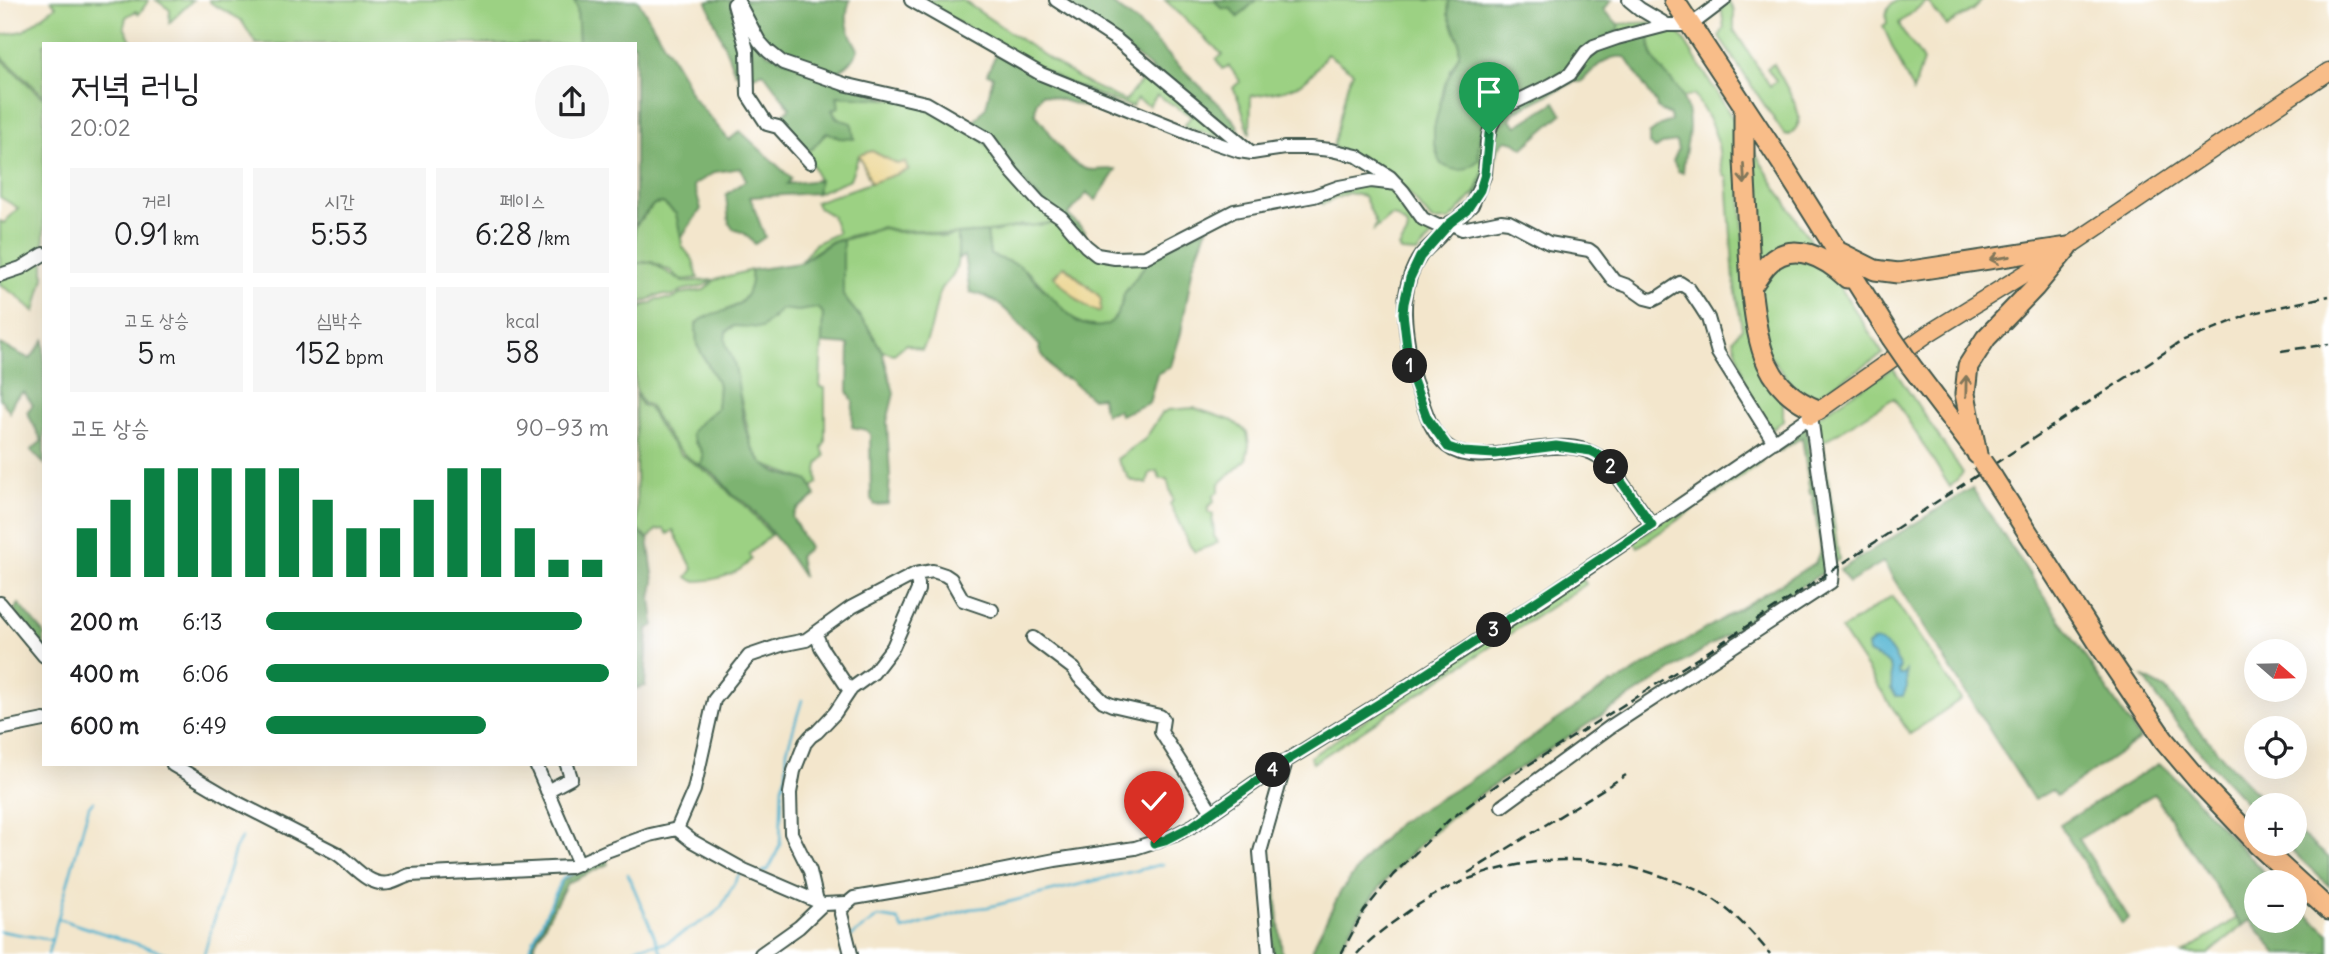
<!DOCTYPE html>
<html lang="ko">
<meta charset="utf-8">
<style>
body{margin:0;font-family:Delius,"Poor Story",sans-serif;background:#f6f6f6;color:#202124;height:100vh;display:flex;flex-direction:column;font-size:26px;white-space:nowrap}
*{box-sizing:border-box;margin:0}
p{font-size:23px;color:#757577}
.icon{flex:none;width:38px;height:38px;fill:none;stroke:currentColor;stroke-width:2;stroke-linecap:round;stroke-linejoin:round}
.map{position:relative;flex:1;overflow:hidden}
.details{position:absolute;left:42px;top:42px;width:595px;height:724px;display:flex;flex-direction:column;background:#fff;border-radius:0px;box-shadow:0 7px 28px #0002}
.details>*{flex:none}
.needle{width:46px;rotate:110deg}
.buttons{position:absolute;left:2244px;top:639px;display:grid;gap:14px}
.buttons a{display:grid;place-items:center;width:63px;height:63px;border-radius:50%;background:#fff;box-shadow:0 7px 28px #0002;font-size:35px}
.pin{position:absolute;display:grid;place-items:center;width:60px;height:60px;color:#fff;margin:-72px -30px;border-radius:50% 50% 50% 0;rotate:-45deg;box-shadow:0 0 7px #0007}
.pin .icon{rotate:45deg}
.km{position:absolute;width:35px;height:35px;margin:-18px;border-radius:50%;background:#222;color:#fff;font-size:19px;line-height:35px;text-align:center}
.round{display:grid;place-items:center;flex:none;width:74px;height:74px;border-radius:37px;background:#f6f6f6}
.headline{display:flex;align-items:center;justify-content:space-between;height:119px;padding:0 28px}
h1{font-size:38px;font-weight:600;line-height:52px}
.metrics{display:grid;grid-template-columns:repeat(3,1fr);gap:10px;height:119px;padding:7px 28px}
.metrics div{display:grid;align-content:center;border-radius:0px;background:#f6f6f6;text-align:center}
.metrics b{font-size:30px;font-weight:600}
.metrics small{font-size:19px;font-weight:400}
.metrics p{font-size:19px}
.chart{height:196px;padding:14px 28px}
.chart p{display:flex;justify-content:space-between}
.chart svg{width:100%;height:126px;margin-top:7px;stroke:#0b8043;stroke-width:6}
ul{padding:0 28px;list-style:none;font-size:23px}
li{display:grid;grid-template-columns:112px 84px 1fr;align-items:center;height:52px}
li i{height:18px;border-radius:9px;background:#0b8043}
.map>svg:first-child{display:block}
</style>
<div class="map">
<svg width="2329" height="954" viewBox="0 0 2329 954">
<rect width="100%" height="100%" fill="#fff"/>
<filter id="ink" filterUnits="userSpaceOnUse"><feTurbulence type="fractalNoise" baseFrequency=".0143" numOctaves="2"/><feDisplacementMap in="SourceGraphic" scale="14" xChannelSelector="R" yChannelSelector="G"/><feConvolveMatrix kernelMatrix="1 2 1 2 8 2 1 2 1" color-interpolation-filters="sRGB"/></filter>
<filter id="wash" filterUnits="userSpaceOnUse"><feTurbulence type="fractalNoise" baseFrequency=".00686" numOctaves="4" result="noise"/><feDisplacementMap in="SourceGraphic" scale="28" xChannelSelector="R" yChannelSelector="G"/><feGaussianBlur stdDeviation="1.57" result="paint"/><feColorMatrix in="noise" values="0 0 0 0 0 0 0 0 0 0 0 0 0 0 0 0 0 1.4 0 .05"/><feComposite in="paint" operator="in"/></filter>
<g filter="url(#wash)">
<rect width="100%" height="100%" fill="#f3e6cc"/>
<path fill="#9cd183" stroke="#5e875c" stroke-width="2" fill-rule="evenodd" d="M51 0H149L139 14 136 11 126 17 124 27 132 42 130 44H44V96L0 55V35L23 31 56 6Z
M156 0H193L169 23 170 10Z
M209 0H574L577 7 579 44H256L241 20 211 3Z
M917 0H962L1067 71 1088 84 1125 101 1150 70 1238 144 1184 126 1191 116 1157 95 1149 106 1137 99 1132 107 1066 82Z
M1165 0H1214L1222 8 1231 9 1238 17 1256 0H1449L1448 14 1459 41V55L1451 69 1434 128 1437 155 1479 160V139L1483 124 1487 114 1495 104 1505 97 1531 87 1585 47 1618 30V24L1656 22 1568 72 1515 98 1476 192 1450 220 1432 221 1407 191 1333 147 1347 86 1353 72 1327 54C1321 62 1316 70 1309 77 1295 91 1270 93 1251 96L1250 135 1240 103 1233 88 1240 81 1229 66 1222 69 1216 59 1223 55Z
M1897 0H1982C1974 13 1958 16 1947 26L1927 1 1899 23C1904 38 1917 47 1923 61L1913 92 1883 26 1887 23C1885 12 1887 6 1897 0Z
M1728 1 1734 11V30L1770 86 1776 81 1767 68 1774 64C1780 76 1801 109 1799 121 1798 127 1794 131 1789 135L1784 134 1719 37 1724 28 1721 6Z
M1674 30 1679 32 1738 127 1746 290 1783 403V420L1772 430 1748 391 1733 339 1742 328 1734 281 1727 177 1724 176C1718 162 1721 151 1716 137 1712 122 1702 108 1694 95L1683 97C1666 76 1648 61 1649 33Z
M0 58 44 99V252L0 273V221L4 223 18 208 0 197Z
M836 96 912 100 972 130 1064 222 1030 226 1022 225 994 232 943 235 920 230 898 231 882 227 832 241 800 262 816 243 838 233 832 216 819 208 815 202 908 170 872 151 859 155 850 179 817 193C820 175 813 163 801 150L812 149 827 132 839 138H854L832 110Z
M1753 150 1817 252 1753 262Z
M1370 183 1398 190 1434 230 1435 233 1417 253 1402 252 1399 248 1407 234 1408 227C1388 207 1391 218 1374 230L1376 223 1364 196 1348 193 1323 204 1316 198Z
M663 203 676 214 680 224 682 246 693 260 698 278 683 280 678 278 671 271 652 262 635 263V226L654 204Z
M1050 223H1061L1095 255 1153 254 1124 294C1122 306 1115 326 1100 327 1067 329 1051 291 1029 273 1018 263 1003 260 990 255L987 232ZM1065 266 1099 296 1097 312 1067 289 1054 276Z
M883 228 897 232 920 231 943 237 958 234C958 258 961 272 941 288 933 309 934 331 922 350L906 344 894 354 882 351 868 327 843 296V240Z
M44 255V277L35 312 16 295 0 285V276Z
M1789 259 1826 265 1883 354 1817 396 1801 391 1792 385 1765 349 1759 283Z
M645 262 652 263 683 282 712 280C700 292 684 285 673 296 669 296 664 294 659 295 653 296 649 301 642 302L635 312V264Z
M751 270C758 308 720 310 696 324L697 345 719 385 717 408 703 420 694 442C701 449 708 456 700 465 675 452 663 429 649 405L642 403 635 387V315L644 305 650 304 657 299H674L679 294 704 290 715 280Z
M818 307 823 313 820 387 825 388V442L822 448 825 456C815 465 817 470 818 483L812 487 809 481 765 465 752 447 740 395 724 343 726 332 734 326 773 319 781 309 798 311Z
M1893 368 1963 473 1950 487 1894 398 1823 442 1839 560 1835 562 1814 419Z
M635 392 641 405 648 407 662 431 680 454 716 478 732 496 745 505 771 535 749 554 751 559C740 576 711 581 693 581L687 577 693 569 673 530 668 534 664 529 656 530 648 539 637 529Z
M1194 408 1233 421 1247 432 1249 445 1246 460 1219 484V491L1213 496 1214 502 1208 507V512L1213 515C1211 524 1215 528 1214 536L1218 542C1210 548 1203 547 1195 552L1190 546 1170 504 1173 500 1167 479H1160L1157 471 1150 473 1147 484 1130 480 1117 459 1145 439 1162 413 1168 410Z
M1759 457 1763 462 1638 547 1633 541Z
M1581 576 1586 584 1313 763 1310 757Z
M1892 596 1961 699 1910 734 1841 630Z
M2237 918 2242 926 2208 954H2183Z"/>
<path fill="#7db371" stroke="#4e7852" stroke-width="2" d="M574 0H638L684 78 691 95 729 140 740 131 791 178 787 184 819 180 817 193 750 197 765 237 755 244 744 233 733 229 729 223 726 195 746 180 741 168 715 172 694 185 701 209 681 238 676 214 663 203 654 204 635 226V44H579L577 7Z
M713 0H730L744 51 743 71 735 73 707 2Z
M741 0H850C843 19 848 32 858 49 853 64 842 69 830 76L805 70 767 46Z
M1063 0H1107L1138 23 1178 65 1222 107 1236 123 1243 139Z
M1214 0H1256L1238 17 1231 9 1222 8Z
M1449 0H1612L1603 10 1618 24 1619 30C1595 43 1577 65 1554 78 1547 82 1540 83 1533 86 1493 101 1476 113 1479 160 1465 171 1458 174 1441 164L1434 142V128L1445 84 1459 55V41L1448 14Z
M741 8 767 53 888 99 837 96 839 107 832 110 837 119 852 123 854 139 839 138 827 132 812 149 801 150 777 121 790 108 763 72 754 76 747 68Z
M1649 33C1648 70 1671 71 1683 98 1696 129 1684 144 1683 173L1678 171 1673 161 1678 150 1676 142 1662 144 1655 149 1649 144V134L1661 125 1671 121 1670 115 1657 108 1656 103 1625 57C1606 54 1594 69 1581 82H1574L1514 112 1510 119 1517 126 1555 102 1562 114 1523 148 1515 142 1506 140C1491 151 1497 171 1490 187 1486 198 1477 206 1470 215L1497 124 1504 112 1584 61 1598 48Z
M997 52 1139 115 1128 120 1042 94 1036 103 1035 114C1052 131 1060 157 1083 168 1094 173 1105 167 1116 170L1096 200 1087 193 1068 215 1085 231V240L1044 203 971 125 986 107 993 76 987 74Z
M1208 226 1193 265 1181 333 1171 366 1157 374 1149 403 1120 415 1118 410 1105 414 1101 397 1091 398 1069 379 1058 376 1039 350 1040 346C1017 323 1003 298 970 292L964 256 958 259V234L987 232 990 255 1019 265 1077 322C1105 333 1118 324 1124 294L1153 254Z
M843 240V296L868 327 882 351 894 393 887 422 890 476 888 504 875 505 871 499 870 434 866 430 852 427 853 402 848 391 849 345 822 343 823 313 818 308 798 311 781 309 762 328 734 326 726 332C723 349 732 351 735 367 742 397 740 441 764 464 774 474 796 477 809 481L816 496 797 509 792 517 809 548 799 556 803 577 780 543 763 522 746 503 733 495 717 476 700 465C709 453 695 445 691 434L695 427 717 408 719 385 697 345 696 324C712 308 737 316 748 292 751 285 752 278 751 270L800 263 832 242Z
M44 340V464L31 450 42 441 27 412 33 405 24 392C14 397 12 403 10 412L0 398V344L30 359Z
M1806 425 1827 570 1489 788C1423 837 1375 881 1336 954H1311L1317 938 1341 891 1369 854 1398 823 1469 781 1611 683 1614 684 1815 563 1821 549 1812 494H1810L1802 437 1779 452 1775 446Z
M1972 488 2140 739 2057 796 2052 790 2034 800 1883 562 1849 583 1840 570Z
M635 522 637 529 648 539 654 582 651 598 654 625 648 629 645 686 635 689Z
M19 604 44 633V651L14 611Z
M2144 678 2165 689 2224 759 2268 805H2256V813C2216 771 2176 727 2144 678Z
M2158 764 2167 769 2273 882H2256V920H2294V903L2329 934V954H2278L2250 920 2242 926 2154 794 2079 839 2129 918 2122 924 2060 825Z
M2294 828 2329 858V886L2285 844H2294Z
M606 859 608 864 567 883 536 941 532 954H529L562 881Z
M1275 879 1282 954H1273L1268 883 1270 880Z"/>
<path fill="#eeda9e" stroke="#868c69" stroke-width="2" d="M872 151 897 164 905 162 908 170 871 183 859 155Z
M1064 266 1099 296 1101 300 1100 312C1083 309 1066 288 1054 276Z"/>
<path fill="#51b3d0" stroke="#387882" stroke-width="2" d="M1873 641C1888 642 1894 654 1900 667L1898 672 1900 675H1904L1906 671 1907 687 1903 696H1896L1891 689C1893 661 1891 664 1868 653L1867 646Z"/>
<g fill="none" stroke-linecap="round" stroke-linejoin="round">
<path stroke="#51b3d0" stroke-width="2.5" d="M762 872 767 870 771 865 780 845 782 786 786 775 787 750 802 700
M628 874 662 954
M59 919 168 954
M0 931 52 940
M852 936 878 917 898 920 903 930 970 909 988 907 1163 864
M48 954 89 806 93 801
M204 954 235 849 242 837
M527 954 561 881 566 876 576 871
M624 954 640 946 666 943 711 916 720 909 740 873"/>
</g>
</g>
<g filter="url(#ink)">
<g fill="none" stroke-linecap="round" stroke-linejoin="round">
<defs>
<path id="minor" d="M737 0 759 41 768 51 783 63 844 84 926 103 988 139 1013 173 1039 202 1061 217 1086 246 1097 255 1115 258 1145 257 1234 211 1314 196 1339 187 1371 181 1397 184
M911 0 1041 74 1195 136 1239 151 1252 153 1285 148H1310L1331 150 1357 156 1390 177 1403 191 1423 219 1438 226H1444L1456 220 1472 205 1485 174 1487 142 1491 126 1495 118 1505 107 1551 85 1570 74 1586 52 1594 46 1617 38 1667 25H1691L1724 0
M1056 0 1117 40 1252 153
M1629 0 1640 9 1667 25
M734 4 747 50 748 95 767 124 778 127 810 162
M0 275 21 268 44 254
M1652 525 1611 467C1567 418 1485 477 1447 446 1430 432 1425 409 1418 390 1411 374 1410 360 1408 343 1403 313 1402 282 1421 255 1430 244 1443 236 1450 223L1462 229 1501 221 1509 222 1549 243 1589 250 1593 253 1614 281 1628 286 1645 298 1653 300 1659 297 1680 283 1689 289 1701 307 1708 318 1718 353 1774 442
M0 603 44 656
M816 634 821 647 850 691
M1033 638 1074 669 1079 677 1103 701 1112 705 1160 716 1163 719 1161 732 1212 812
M0 729 44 720
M173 765 236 802 336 853C352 863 367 887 389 883 396 882 403 877 410 875L570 867 609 850 650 835 677 829 692 841 744 870 823 904
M536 765 579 864
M547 791 571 778 567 765
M677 829 694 790 714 700 749 656 781 645 806 640 852 607 915 574 933 571 945 575 951 579 963 600 992 610
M817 901 810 871 791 833 790 793 794 771 805 743 811 736 817 732 835 713 851 689 873 673 893 647 918 590V584L915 574
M761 954 799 927 823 904 846 903
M851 954 841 914 842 908 854 898 930 885 1055 860 1135 848 1175 835 1194 825 1286 761 1409 685 1547 596 1811 416 1832 570 1831 582 1610 727 1502 806
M1269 954 1260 852 1286 761"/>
<path id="major" d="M1811 416 1929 333 2068 247 2329 71"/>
<path id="highway" d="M1674 0 1783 165 1891 337
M1744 106V161L1751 287C1757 280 1761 271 1768 264 1793 239 1826 258 1847 278
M1841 253 1875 270 1898 273 2068 247
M1751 287C1758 340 1761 388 1818 410
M1911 366 1974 449
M1977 454 1965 394 1968 366 1986 338 2035 287 2068 247
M1993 478 2101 647 2164 740 2202 785 2256 842
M2257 844 2329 910"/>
</defs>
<use href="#minor" stroke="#3f564b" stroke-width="16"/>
<use href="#major" stroke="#3f564b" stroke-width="19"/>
<use href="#highway" stroke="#3f564b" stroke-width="23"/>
<use href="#minor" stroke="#fff" stroke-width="12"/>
<use href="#major" stroke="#f8bd89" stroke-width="16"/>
<use href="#highway" stroke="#f8bd89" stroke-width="19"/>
<path stroke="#1f3d34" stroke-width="2.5" stroke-dasharray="10 5" stroke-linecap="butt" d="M2281 351 2329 344
M1468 873 1626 775
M1341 954 1364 911 1393 875 1449 820 1498 784 1706 653 2179 343 2253 313 2329 296
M1357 954C1372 937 1388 926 1406 913 1482 859 1576 845 1664 877 1680 883 1698 889 1713 899 1734 913 1754 934 1770 954"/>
<defs>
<path id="highway-bridge" d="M1891 337 1911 366
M1982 462 1993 478"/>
</defs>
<use href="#highway-bridge" stroke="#3f564b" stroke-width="23" stroke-linecap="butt"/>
<use href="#highway-bridge" stroke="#f8bd89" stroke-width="19"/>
</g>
<defs><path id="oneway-shaft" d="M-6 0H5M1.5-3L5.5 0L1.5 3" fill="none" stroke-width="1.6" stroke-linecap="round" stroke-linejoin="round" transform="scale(1.75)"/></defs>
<g stroke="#81775a">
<use href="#oneway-shaft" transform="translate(1744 174) rotate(87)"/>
<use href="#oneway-shaft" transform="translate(2000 258) rotate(171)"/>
<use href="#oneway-shaft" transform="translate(1966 386) rotate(-89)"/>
</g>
</g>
<g fill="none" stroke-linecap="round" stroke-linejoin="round" filter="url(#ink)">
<defs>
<path id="route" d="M1154 843 1165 840 1194 825 1286 761 1409 685 1652 525 1611 467 1597 454 1591 451 1556 446 1494 454 1463 452 1448 447 1427 418 1410 372 1403 313 1404 303 1410 278 1420 257 1450 223 1466 211 1480 190 1485 174 1489 134"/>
</defs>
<use href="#route" stroke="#fff" stroke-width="14"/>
<use href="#route" stroke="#0b8043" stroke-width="9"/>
</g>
</svg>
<div class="buttons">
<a><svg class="needle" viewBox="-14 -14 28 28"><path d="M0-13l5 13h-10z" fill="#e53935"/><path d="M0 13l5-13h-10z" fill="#757577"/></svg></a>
<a><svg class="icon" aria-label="locate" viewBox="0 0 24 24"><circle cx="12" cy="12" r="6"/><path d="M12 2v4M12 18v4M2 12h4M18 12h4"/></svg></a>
<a>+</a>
<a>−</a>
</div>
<div class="pin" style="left:1489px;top:134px;background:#1e9e55"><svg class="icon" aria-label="arrive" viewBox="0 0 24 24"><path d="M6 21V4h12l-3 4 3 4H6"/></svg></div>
<div class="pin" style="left:1154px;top:843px;background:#d93025"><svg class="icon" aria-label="check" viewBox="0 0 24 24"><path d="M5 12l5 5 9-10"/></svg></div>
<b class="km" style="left:1410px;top:366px">1</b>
<b class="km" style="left:1611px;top:467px">2</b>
<b class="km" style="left:1494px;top:630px">3</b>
<b class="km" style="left:1273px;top:770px">4</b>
<section class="details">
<div class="headline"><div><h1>저녁 러닝</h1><p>20:02</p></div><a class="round"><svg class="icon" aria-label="share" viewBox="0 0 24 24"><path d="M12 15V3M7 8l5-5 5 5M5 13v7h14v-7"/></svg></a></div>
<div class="metrics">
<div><p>거리</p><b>0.91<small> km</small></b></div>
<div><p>시간</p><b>5:53</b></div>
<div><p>페이스</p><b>6:28<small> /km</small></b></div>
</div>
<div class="metrics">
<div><p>고도 상승</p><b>5<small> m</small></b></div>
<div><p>심박수</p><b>152<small> bpm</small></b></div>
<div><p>kcal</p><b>58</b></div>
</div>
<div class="chart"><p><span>고도 상승</span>90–93 m</p>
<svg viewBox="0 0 160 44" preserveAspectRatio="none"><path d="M5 44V27M15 44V17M25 44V6M35 44V6M45 44V6M55 44V6M65 44V6M75 44V17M85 44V27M95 44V27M105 44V17M115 44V6M125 44V6M135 44V27M145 44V38M155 44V38"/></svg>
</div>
<ul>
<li><b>200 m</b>6:13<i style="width:92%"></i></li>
<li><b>400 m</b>6:06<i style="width:100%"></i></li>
<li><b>600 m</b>6:49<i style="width:64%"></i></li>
</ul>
</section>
</div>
